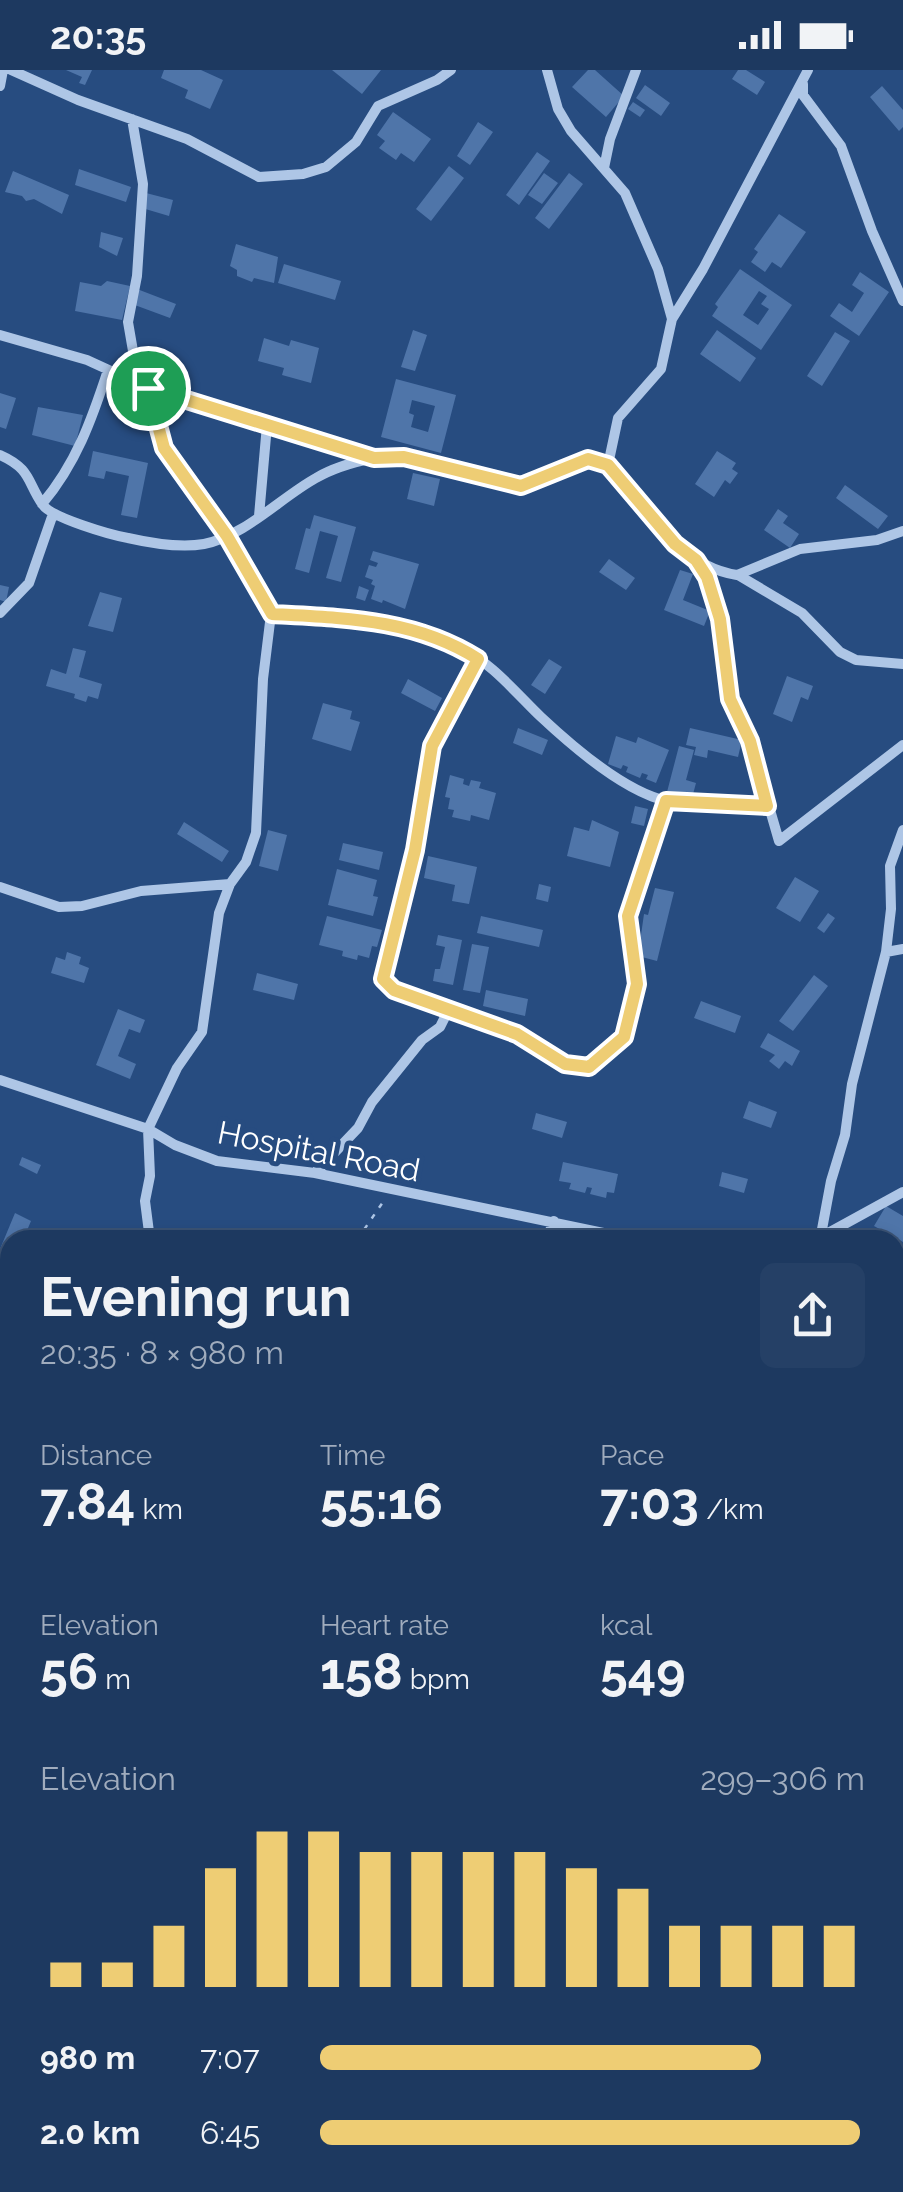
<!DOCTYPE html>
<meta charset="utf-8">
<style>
body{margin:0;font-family:Raleway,sans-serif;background:#254066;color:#f1f3f6;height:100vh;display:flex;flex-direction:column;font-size:38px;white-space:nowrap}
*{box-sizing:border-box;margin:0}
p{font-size:32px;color:#a0acbd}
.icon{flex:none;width:55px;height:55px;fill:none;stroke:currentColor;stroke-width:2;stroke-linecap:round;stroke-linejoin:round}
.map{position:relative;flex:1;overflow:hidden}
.details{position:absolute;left:0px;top:1160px;width:905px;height:962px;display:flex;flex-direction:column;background:#1d3960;border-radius:30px 30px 0 0;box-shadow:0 5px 15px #0003,0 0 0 2px #3b5375}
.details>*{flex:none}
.pin{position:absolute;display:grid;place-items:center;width:85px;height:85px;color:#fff;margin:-42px;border:5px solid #fff;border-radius:50%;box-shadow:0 2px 10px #0007}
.round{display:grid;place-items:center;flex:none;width:105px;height:105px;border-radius:15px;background:#254066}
.head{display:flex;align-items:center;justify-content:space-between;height:170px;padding:0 40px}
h1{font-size:55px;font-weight:700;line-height:75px}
.metrics{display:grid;grid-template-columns:repeat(3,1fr);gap:15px;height:170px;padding:10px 40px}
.metrics div{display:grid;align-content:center}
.metrics b{font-size:50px;font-weight:700}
.metrics small{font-size:28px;font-weight:400}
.metrics p{font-size:28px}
.chart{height:280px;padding:20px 40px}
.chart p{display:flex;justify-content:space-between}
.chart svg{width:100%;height:180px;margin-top:10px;stroke:#eecd74;stroke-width:6}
ul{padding:0 40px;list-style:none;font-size:32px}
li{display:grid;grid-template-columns:160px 120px 1fr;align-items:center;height:75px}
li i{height:25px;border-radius:12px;background:#eecd74}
.status{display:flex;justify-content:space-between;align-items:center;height:70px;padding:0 50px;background:#1d3960;direction:ltr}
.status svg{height:28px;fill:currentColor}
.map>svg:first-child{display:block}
</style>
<div class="status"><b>20:35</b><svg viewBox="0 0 49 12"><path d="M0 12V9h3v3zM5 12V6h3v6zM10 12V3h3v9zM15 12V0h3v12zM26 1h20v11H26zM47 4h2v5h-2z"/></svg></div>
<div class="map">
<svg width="903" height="2122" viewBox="0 0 903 2122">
<rect width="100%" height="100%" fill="#274c80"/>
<path fill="#4f75a9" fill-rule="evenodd" d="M66 0H92L85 15 79 13 82 7Z
M164 0H201L223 10 210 39 185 28 188 20 161 8Z
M332 0H381L362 24Z
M588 0H595L624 26 606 47 572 17Z
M738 0H746L765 12 757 25 732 9Z
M645 15 670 33 661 46 636 28Z
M882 16 903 40V57L899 61 870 27Z
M633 32 645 40 640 47 628 39Z
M393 42 431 69 414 92 401 83 396 90 379 78 385 71 377 65Z
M478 52 493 62 470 95 457 86Z
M537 82 550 91 519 135 506 125Z
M449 96 464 108 431 151 416 139Z
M79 99 131 117 126 132 75 115Z
M13 101 69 125 62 144 34 129 26 131 22 126 5 122Z
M544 103 558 113 542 134 528 125Z
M569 103 583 114 549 159 535 148Z
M146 123 173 130 169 146 142 138Z
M779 144 806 162 781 198 772 192 765 202 751 192 758 182 754 179Z
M101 162 123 168 117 186 99 177Z
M236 174 278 187 274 213 254 208 252 212 237 206V200L230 196Z
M284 194 341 211 335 230 278 213Z
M740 199 792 235 761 280 712 246 718 237 715 234ZM759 221 767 226 761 234 769 239 758 255 743 245Z
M860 202 889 222 859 266 830 246 839 233 852 242 864 223 852 215Z
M107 211 130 216 122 250 75 241 80 212 101 216Z
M137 219 176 234 170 248 132 234Z
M413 260 427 265 415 301 401 297Z
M717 260 756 288 740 312 700 284Z
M835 262 850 271 822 316 807 306Z
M264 268 289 276 291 270 319 278 311 313 282 305 284 298 258 291Z
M396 309 456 325 441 383 381 367ZM412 330 435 336 428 362 411 357 414 345 409 343Z
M0 323 16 328 6 359 0 357Z
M38 337 83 345 75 376 32 365Z
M93 381 148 393 137 448 121 445 129 406 106 401 104 409 88 406Z
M717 381 736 393 732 399 738 403 730 414 725 410 714 427 695 414Z
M413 403 440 409 434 436 407 429Z
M845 415 888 446 878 459 836 428Z
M778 439 788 446 783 453 799 464 790 478 764 460Z
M314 445 356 457 341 512 326 508 338 466 320 461 309 503 295 499 306 458 310 459Z
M373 481 419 494 405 539 383 530 382 533 371 529 375 516 371 514 373 510 365 507 369 495 376 497 378 493 370 490Z
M609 489 635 508 626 520 599 502Z
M680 500 693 504 683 530 710 541 704 556 664 540Z
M0 515 9 517 6 532 0 530Z
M359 516 369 520 365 531 356 528Z
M100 522 122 528 113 562 88 556Z
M73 578 86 581 79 607 102 614 98 629 88 626 86 632 74 628 75 624 46 616 51 599 66 604Z
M549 589 562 597 545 624 531 615Z
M787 606 813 616 808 630 801 627 792 652 773 644Z
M408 609 442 628 435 641 401 623Z
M323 633 352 641 350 649 360 652 351 681 312 669Z
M518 658 548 670 542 685 513 673Z
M690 658 742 670 738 687 708 680 707 688 694 685 696 677 686 675Z
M616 666 636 673 638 667 669 680 656 713 646 709 648 705 642 703 640 708 626 702 628 697 623 695 621 699 608 694Z
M679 676 694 680 686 710 696 713 692 728 667 722Z
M450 705 464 709 463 714 469 716 471 710 481 712 479 718 496 723 489 750 471 745 470 751 452 747 454 740 448 739 450 728 445 727Z
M635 736 648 739 644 756 631 753Z
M592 750 619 762 610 797 567 786 574 757 589 761Z
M184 752 229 781 222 792 177 764Z
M268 760 287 765 278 801 259 796Z
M343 773 383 782 379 800 339 790Z
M428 786 477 797 469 834 452 831 455 815 424 808Z
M337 799 377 810 373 826 378 827 373 846 328 835Z
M795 807 819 821 800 852 776 838Z
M539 814 551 817 548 832 536 829Z
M655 818 674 822 657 891 638 886 644 844 648 845Z
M828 843 835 848 824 863 817 858Z
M327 846 382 860 377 877 372 876 369 888 358 885 357 890 342 886 343 881 319 875Z
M481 846 543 860 539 877 477 863Z
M438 865 462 870 453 915 433 911 435 899H440L445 877 436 875Z
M472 874 489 877 480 923 463 920Z
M67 882 81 887 79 894 89 898 84 913 51 903 56 887 65 890Z
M257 903 298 914 294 930 253 920Z
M814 905 828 916 793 961 779 951Z
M486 920 528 929 525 946 483 936Z
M701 931 741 946 735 963 694 948Z
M118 939 145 950 140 963 129 959 118 986 136 994 130 1009 96 995Z
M768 963 800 981 792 996 785 991 779 999 769 991 775 985 760 977Z
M749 1031 777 1042 771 1058 743 1048Z
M536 1043 567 1052 562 1068 532 1059Z
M22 1087 41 1095 37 1104 19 1095Z
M563 1092 618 1104 614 1123 607 1122 606 1128 590 1124 592 1118 587 1117 585 1123 569 1119 571 1113 559 1111Z
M722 1102 748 1109 744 1123 719 1116Z
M886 1136 903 1146V1172L874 1156Z
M15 1143 31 1151 23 1170H10V1198L0 1194V1179Z
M10 1234V1268L0 1264Z
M0 1544 10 1547V1560L0 1557Z
M349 2112H375L372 2122H346Z
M434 2112H452L449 2122H432Z
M463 2112H479L476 2122H460Z
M569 2112H604L598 2122H567L564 2120Z
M724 2112 738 2122H716Z
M828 2112H849L857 2122H836Z"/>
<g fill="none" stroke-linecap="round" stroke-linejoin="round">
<path stroke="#aec6e6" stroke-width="2.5" stroke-dasharray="5 8" stroke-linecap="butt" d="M357 1170 383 1132
M814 2112 821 2122"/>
<path stroke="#aec6e6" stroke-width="10" d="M11 0 78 30 187 69 259 107 303 104 326 97 356 72 378 36 437 10 451 0
M547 0 558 39 571 61 625 123 658 199 672 249 661 299 618 348 608 395
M803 14V25L841 76 872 161 903 231
M0 16 3 0
M604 98 610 69 636 0
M672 249 703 199 808 0
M0 265 87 290 148 318 373 387
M131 310 133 281 128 252 137 206 143 114 132 49
M148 318 165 378 227 466 271 544 263 609 256 763 246 792 230 814 219 843 202 962 177 998 148 1059 150 1106 145 1131 150 1170
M0 385C32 399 27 413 43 435 52 448 111 465 128 468 150 473 182 478 204 474 245 466 280 428 316 408 333 398 354 392 373 388 411 380 456 400 493 409 502 411 513 416 522 415 556 413 571 380 608 395 643 437 678 496 737 505L800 479 877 470 903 461
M42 434C76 394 92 349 108 300
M259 446 267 355
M697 491 715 525 730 629 750 671 779 771 903 675
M738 505 802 543 840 582 856 590 903 594
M0 543 29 513 53 444
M271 544C337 548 399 549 459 577 491 592 516 623 541 647 572 676 625 722 667 731 694 737 738 735 767 736
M0 817 59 837 82 836 141 821 230 814
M886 882 903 879
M448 941 393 920 383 909 415 780 432 676 478 589
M0 1010 148 1059 175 1075 217 1091 315 1103 637 1170
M315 1103 358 1058 372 1032 422 970 440 957 448 941 517 964 565 994 589 997 624 967 637 915 628 847 666 731
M821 1167 903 1122
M546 1170 554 1151
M820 1170 831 1111 845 1065 852 1014 886 882 891 839 890 796 903 760
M895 1324H903
M0 1383 10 1382
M895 1394 903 1389
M895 1451 903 1456
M0 1783 10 1750
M0 2057 10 2060
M156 2112 158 2122
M167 2112 193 2122
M641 2112 663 2122
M46 2122 52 2112
M535 2122 537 2112
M701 2122 710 2112"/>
</g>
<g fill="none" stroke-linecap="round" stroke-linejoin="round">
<defs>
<path id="route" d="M148 318 374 388 404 387 521 416 588 389 608 395 675 474 696 490 707 507 720 549 730 629 750 671 767 736 666 731 628 846 637 914 624 967 589 997 565 994 517 964 394 920 383 909 415 780 432 676 478 589C415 549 344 548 272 544L227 466 164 378Z"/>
</defs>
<use href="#route" stroke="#fff" stroke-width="20"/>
<use href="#route" stroke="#eecd74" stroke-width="12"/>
</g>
<g text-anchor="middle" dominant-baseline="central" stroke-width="10" stroke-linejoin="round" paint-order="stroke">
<g font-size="32" fill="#fff" stroke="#274c80">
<text transform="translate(319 1081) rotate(11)">Hospital Road</text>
</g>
</g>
</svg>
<div class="pin" style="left:148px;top:318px;background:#1e9e55"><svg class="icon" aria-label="arrive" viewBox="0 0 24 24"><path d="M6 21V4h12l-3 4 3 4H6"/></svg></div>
<section class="details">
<div class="head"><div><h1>Evening run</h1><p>20:35 · 8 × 980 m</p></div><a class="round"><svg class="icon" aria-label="share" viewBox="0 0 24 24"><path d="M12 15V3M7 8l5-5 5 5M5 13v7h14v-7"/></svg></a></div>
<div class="metrics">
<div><p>Distance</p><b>7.84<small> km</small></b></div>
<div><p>Time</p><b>55:16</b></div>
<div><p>Pace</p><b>7:03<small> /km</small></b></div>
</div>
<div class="metrics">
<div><p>Elevation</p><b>56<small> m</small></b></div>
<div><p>Heart rate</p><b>158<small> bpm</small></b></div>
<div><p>kcal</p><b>549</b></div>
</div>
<div class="chart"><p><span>Elevation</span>299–306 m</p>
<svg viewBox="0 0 160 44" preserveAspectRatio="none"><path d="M5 44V38M15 44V38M25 44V29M35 44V15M45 44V6M55 44V6M65 44V11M75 44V11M85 44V11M95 44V11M105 44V15M115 44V20M125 44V29M135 44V29M145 44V29M155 44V29"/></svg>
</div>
<ul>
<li><b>980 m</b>7:07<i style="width:81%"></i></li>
<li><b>2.0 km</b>6:45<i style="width:99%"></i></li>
</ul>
</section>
</div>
